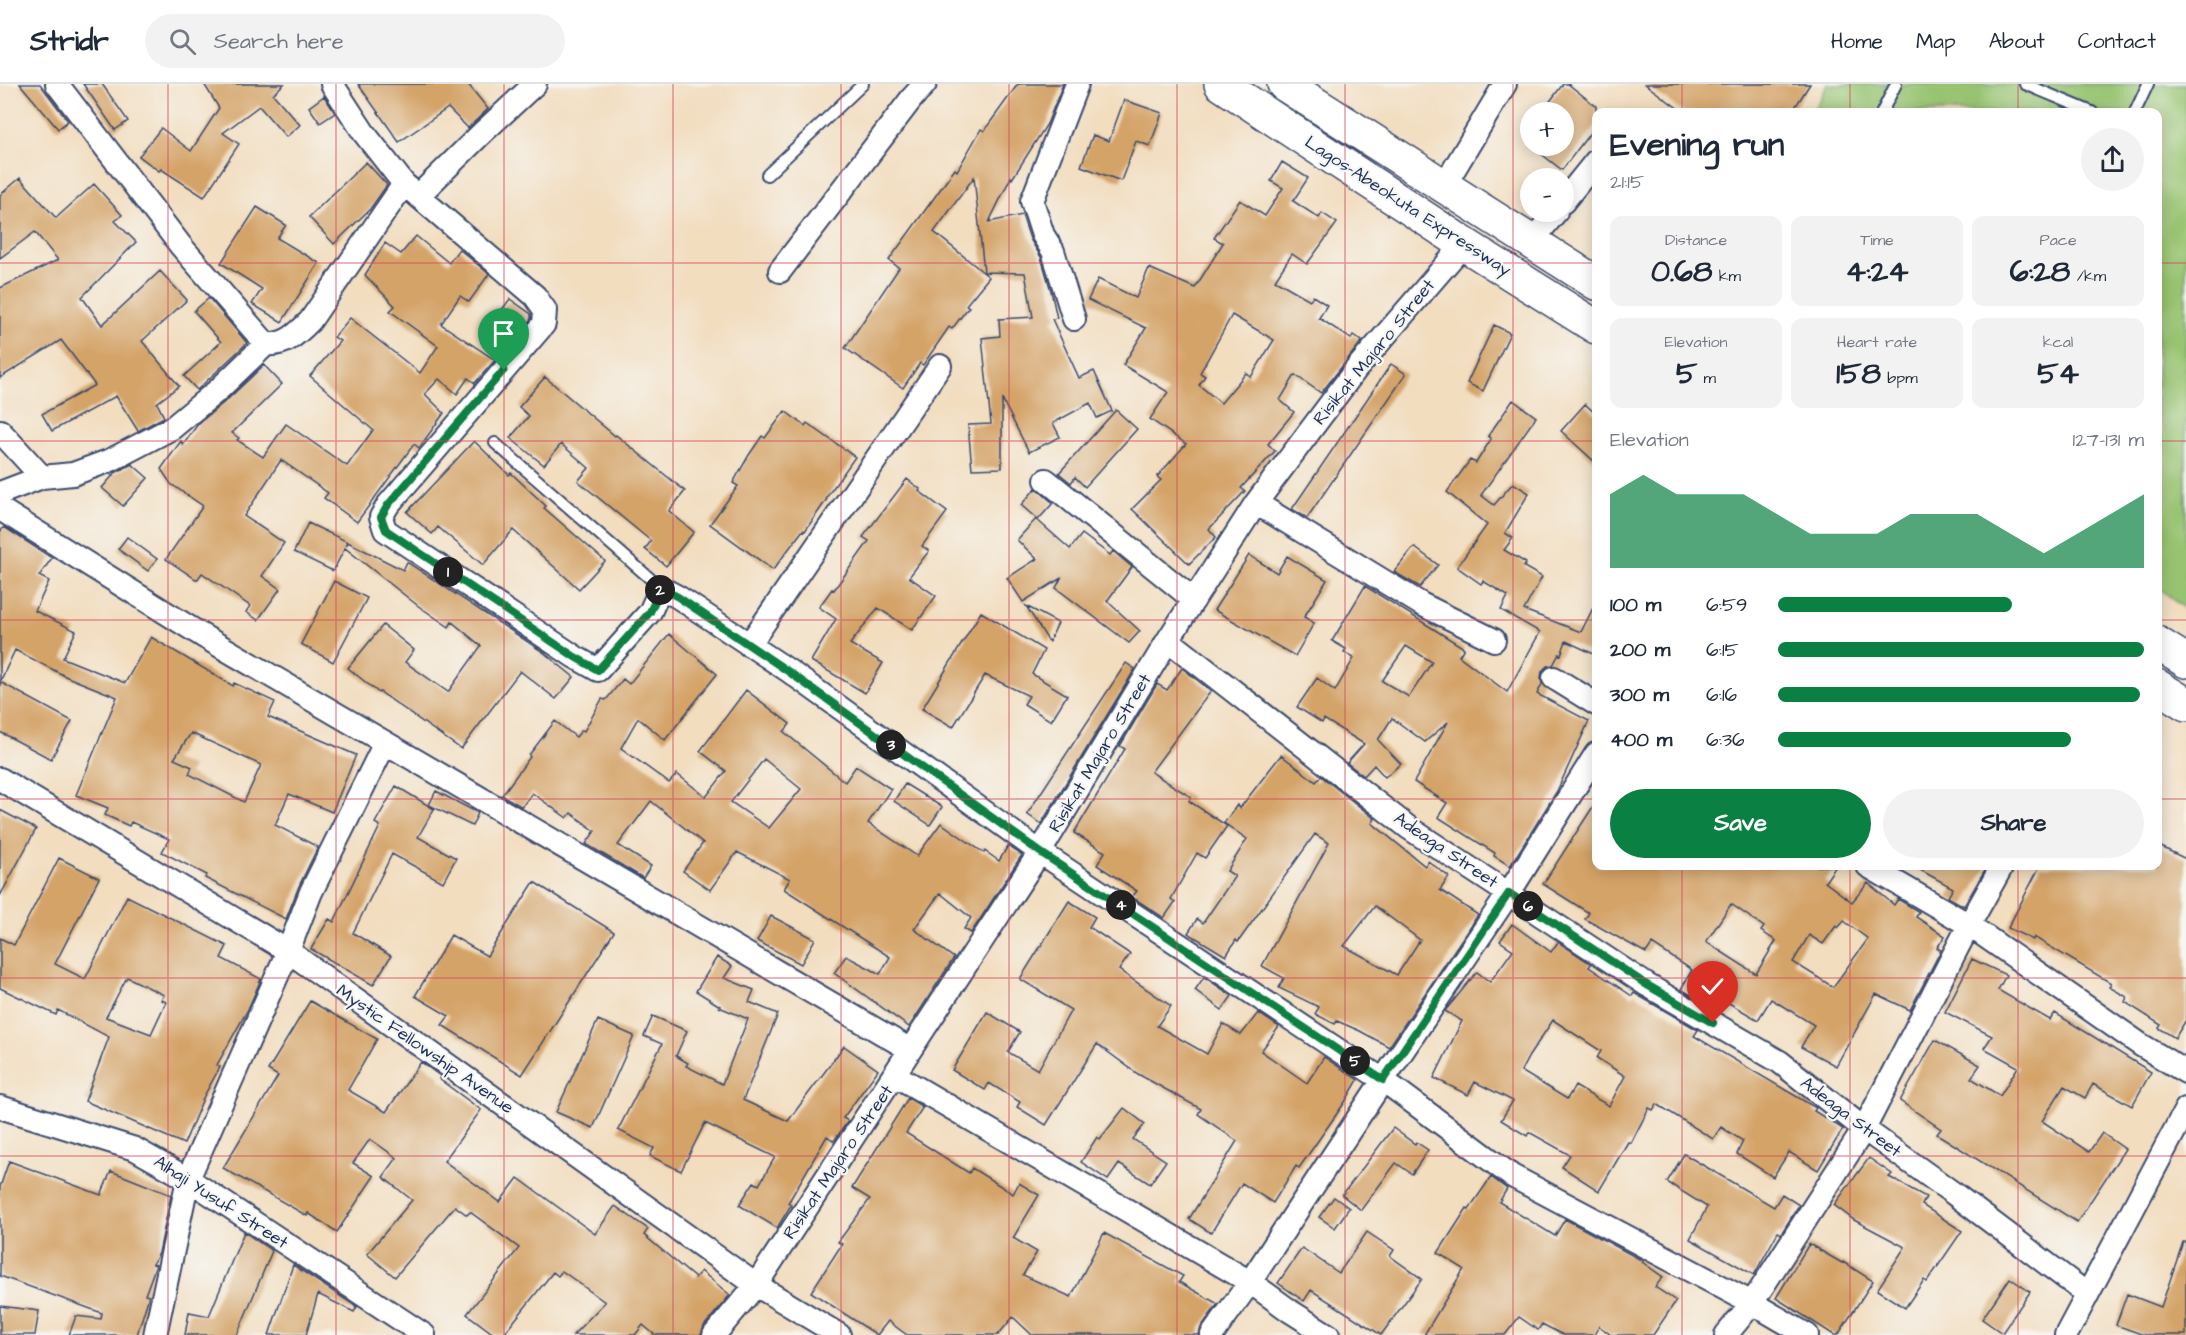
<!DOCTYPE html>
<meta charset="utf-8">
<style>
body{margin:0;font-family:"Architects Daughter",sans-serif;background:#f2f2f3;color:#1f2937;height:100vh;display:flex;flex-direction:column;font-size:22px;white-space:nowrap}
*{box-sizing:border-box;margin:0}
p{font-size:20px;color:#747a83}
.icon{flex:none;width:33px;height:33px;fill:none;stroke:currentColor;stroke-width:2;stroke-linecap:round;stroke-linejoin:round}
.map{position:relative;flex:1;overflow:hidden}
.side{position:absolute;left:1592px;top:24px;width:570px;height:762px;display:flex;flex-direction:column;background:#fff;border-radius:12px;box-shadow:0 3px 15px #0003}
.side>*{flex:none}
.fabs{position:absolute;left:1520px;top:18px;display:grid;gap:12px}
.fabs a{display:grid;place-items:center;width:54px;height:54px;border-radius:50%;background:#fff;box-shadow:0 3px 15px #0003;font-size:30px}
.pin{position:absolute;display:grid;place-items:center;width:51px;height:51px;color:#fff;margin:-62px -26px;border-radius:50% 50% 50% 0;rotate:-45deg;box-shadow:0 0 6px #0007}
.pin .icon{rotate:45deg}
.km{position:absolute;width:30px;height:30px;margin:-15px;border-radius:50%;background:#222;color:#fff;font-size:16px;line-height:30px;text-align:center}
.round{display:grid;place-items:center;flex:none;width:63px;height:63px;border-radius:32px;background:#f2f2f3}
.overview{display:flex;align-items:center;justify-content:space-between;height:102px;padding:0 18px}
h1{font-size:33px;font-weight:800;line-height:45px}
.stats{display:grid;grid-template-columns:repeat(3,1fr);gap:9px;height:102px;padding:6px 18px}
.stats div{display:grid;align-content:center;border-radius:12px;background:#f2f2f3;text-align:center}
.stats b{font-size:30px;font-weight:800}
.stats small{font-size:16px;font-weight:400}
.stats p{font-size:16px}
.chart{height:168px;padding:12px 18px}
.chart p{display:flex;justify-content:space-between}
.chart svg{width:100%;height:108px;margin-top:6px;fill:#0b8043;opacity:.7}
.action{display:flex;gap:12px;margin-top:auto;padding:12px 18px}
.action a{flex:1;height:69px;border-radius:36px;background:#0b8043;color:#fff;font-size:24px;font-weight:800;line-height:69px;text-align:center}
.action a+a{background:#f2f2f3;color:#1f2937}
ul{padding:0 18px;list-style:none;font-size:20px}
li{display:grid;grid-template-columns:96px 72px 1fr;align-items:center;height:45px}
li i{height:15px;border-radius:8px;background:#0b8043}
header{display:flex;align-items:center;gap:36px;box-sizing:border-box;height:84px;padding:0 30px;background:#fff;border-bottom:2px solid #e0e1e3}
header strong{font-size:28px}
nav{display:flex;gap:33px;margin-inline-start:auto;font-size:21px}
.search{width:420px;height:54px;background:#f2f2f3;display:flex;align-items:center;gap:15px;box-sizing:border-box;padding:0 21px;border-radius:33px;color:#747a83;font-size:22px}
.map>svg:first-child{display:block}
</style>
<header>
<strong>Stridr</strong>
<div class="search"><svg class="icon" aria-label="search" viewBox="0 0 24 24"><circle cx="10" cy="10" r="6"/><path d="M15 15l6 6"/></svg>Search here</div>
<nav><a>Home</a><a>Map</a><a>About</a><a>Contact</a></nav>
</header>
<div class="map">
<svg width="2186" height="1251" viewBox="0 0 2186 1251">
<rect width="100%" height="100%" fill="#f6f6f2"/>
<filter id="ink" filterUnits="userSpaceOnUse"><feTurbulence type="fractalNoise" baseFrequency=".0167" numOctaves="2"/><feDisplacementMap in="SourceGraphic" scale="12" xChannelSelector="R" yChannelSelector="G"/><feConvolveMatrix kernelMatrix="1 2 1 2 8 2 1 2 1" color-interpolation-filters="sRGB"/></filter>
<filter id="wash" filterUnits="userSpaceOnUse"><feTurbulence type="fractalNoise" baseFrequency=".008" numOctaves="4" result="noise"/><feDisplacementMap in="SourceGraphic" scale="24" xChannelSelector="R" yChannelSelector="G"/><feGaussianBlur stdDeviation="1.35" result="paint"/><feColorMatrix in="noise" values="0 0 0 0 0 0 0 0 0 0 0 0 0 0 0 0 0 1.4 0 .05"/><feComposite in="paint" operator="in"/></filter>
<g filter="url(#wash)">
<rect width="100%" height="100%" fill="#f2ddbf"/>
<path fill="#98c471" stroke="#5a7a68" stroke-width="1.5" d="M1828 0H2186V526L2157 502V28H1813Z"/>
<g id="blocks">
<path fill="#d4a367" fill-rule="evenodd" d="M20 0H40L68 37 58 45Z
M83 0H102L128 37 115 46Z
M204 0H284L273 10 300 41 286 53 259 22 223 49 239 60 204 113 161 85 159 87 139 72 161 44 191 67 219 24Z
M358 0H468L488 25 468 44 448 24 399 58Z
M1018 0H1063L1047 40 1012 95 1011 93 989 138 1022 131 1030 155 1041 173 1051 207 1057 234 1052 235 1079 294 1094 287 1112 327 1097 334 1090 319 1053 339 1060 353 1029 368 1002 315V384L972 385 968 341 991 340 982 254 1000 252 999 235 1033 233 1025 189 984 188 974 93 934 148 989 193 966 221 969 223 964 229 952 245 949 243 923 281 920 279 903 304 845 264 899 184 889 176 955 85 957 87 981 45 984 47Z
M1563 0H1568L1596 22V41L1562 86 1531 62H1563V28H1542Z
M1645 0H1810L1792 28H1683Z
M324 12 335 29 320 39 309 23Z
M1124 16 1162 29 1150 62 1136 57 1121 97 1081 82 1093 51 1109 57Z
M366 78 387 101 370 125 334 160 309 133Z
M1282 78 1308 94 1293 117 1319 134 1322 129 1337 139 1307 180 1292 170 1275 196 1310 216 1313 212 1327 221 1319 234 1351 255 1353 251 1362 257 1321 309 1295 291 1280 316 1294 328 1268 360 1275 367 1241 404 1245 407 1209 445 1216 453 1189 480 1132 425 1161 396 1157 393 1186 360 1150 335 1168 308 1123 281 1146 244 1088 216 1098 195 1136 214 1149 184 1195 204 1223 159 1214 154 1240 116 1265 132 1283 104 1271 97ZM1232 231 1274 256 1251 293 1246 289 1221 319 1199 301 1205 292 1200 289Z
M20 94 56 134 94 100 122 131 115 137 136 158 82 213 102 241 160 187 187 216 142 257 179 302 157 319 164 333 138 347 116 312 52 347 42 330 95 301 61 256 0 294V204L58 176 35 148 0 174V111Z
M257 123 286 141 277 154 319 179 282 238 252 220 262 205 221 179Z
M416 152 449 179 459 165 489 190 469 218 460 212 441 240 495 276 475 299 468 294 457 310 439 295 425 310 444 329 419 364 414 360 357 438 324 414 328 409 281 376 244 432 284 459 262 492 280 505 258 536 246 528 250 522 202 489 197 496 166 475 203 422 171 400 161 385 181 357 183 361 198 340 227 316 264 281 282 300 232 349 239 354 237 356 263 373 286 340 347 382 373 346 310 292 340 257 334 253 350 234 420 289 438 262 390 227 395 222 365 191 385 159 401 170Z
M209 214 247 259 197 306 184 292 221 258 194 227Z
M510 215 531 230V235L516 252 494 236Z
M1494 241 1510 249 1483 307 1467 299Z
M1391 280 1406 290 1307 434 1292 425Z
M545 293 615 352 616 351 685 407 669 427 694 448 666 482 645 465 651 457 578 397 589 384 561 360 544 381 510 354 529 332 519 323Z
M1513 316 1536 333 1481 411 1494 421 1513 399 1529 409 1505 449 1513 454 1504 466 1526 479 1524 483 1542 493 1524 526 1581 548 1596 518V571L1566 557 1561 571 1559 570 1553 581 1547 582 1542 587 1541 594 1542 600 1537 610 1589 637 1557 707 1510 782 1494 772 1495 769 1438 733 1447 719 1414 698 1448 638 1425 658 1392 634 1378 656 1401 680 1385 693 1374 681 1364 692 1347 679 1364 660 1324 635 1322 639 1297 623 1317 594 1335 607 1354 574 1344 568 1346 565 1332 557 1365 502 1464 564 1459 572 1507 608 1540 548 1501 526 1508 512 1483 497 1481 500 1457 483 1487 441 1447 408 1470 376 1476 379 1491 355 1488 352ZM1406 562 1432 578 1409 613 1382 597Z
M1585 320 1596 330V379L1561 347Z
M1116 326 1137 345 1085 403 1075 393 1071 399 1059 389Z
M785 327 805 342 807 339 855 373 826 414 827 415 805 447 803 446 773 486 710 440 738 402 733 399 749 371 762 352 765 354Z
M474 357 509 391 511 389 546 422 544 424 605 477 579 505 513 446 483 481 438 443 432 450 407 428Z
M132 380 148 394 123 422 102 404 115 389Z
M907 395 920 405 919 407 947 428 922 462 929 467 909 493 936 512 912 546 878 524 850 560 883 579 865 609 811 577 836 535 819 523 832 505 834 506 869 457 863 453Z
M1036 404 1053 419 1038 436 1021 421Z
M1036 435 1070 465 1082 450 1110 471 1113 467 1132 483 1107 517 1140 547 1129 559 1056 504 1061 494 1023 518 1007 494 1037 475 1017 456Z
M308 439 348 458 346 462 348 458 403 486 407 478 543 568 574 593 556 615 520 587 461 665 380 608 379 609 348 584 383 541 414 566 405 578 448 608 481 562 452 538 449 543 417 521 345 464 333 487 294 468Z
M4 443 52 474 39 492 49 497 35 527 76 547 63 574 125 599 151 553 233 602 234 599 275 618 268 633 356 671 332 728 289 710 275 741 318 763 299 802 286 835 205 794 207 791 162 768 169 755 131 738 129 742 105 731 108 724 76 711 117 613 67 593 15 566 0 598 72 637 51 675 0 648V448ZM191 649 261 681 244 718 189 690 192 683 174 675Z
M127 453 157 475 148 487 118 465Z
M1414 463 1438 481 1420 503 1394 488Z
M1249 471 1277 489 1287 472 1327 496 1304 533 1314 539 1295 572 1214 526Z
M334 497 367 514 333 578 301 560Z
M1026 522 1058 539 1049 558Z
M981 528 1044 566 1032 590 1067 611 1051 637 1024 620 1029 612 985 591 953 643 922 625Z
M669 550 717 590 665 656 638 634 621 664 669 699 677 690 706 713 726 687 700 667 746 606 790 640 784 648 845 698 856 682 891 705 868 739 917 772 941 739 984 769 985 767 999 777 1008 762 1022 771 971 849 964 845 971 834 940 809 914 845 954 874 909 943 834 889 846 872 880 890 890 873 784 805 790 795 737 768 710 806 683 787 703 759 651 717 618 761 651 782 643 794 586 760 595 747 571 729 567 734 532 709 522 723 502 711 530 673 529 671 555 637 576 653 582 646 584 647 602 615 606 616 623 595 629 600ZM764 675 801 705 769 744 731 718Z
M1126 579 1135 585 1041 740 1027 730Z
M1182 584 1211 607 1151 688 1191 713 1189 717 1227 742 1205 774 1197 769 1171 815 1175 818 1164 834 1132 813 1137 807 1097 781 1105 768 1074 749 1125 665 1120 662 1157 600 1167 606Z
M1281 671 1316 698 1321 692 1375 735 1372 739 1425 782 1428 777 1449 793 1440 806 1478 831 1389 963 1360 947 1337 937 1335 940 1315 930 1319 923 1279 904 1284 894 1262 882 1329 759 1315 750 1238 858 1236 856 1226 872 1188 849 1197 835 1203 839 1235 792 1227 787 1247 755 1224 739 1237 721 1240 724ZM1375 822 1420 856 1397 891 1344 862Z
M905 700 942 723 930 741 894 717Z
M396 702 434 725 418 753 456 774 443 798 392 770 353 849 391 872 373 901 311 865 329 835 334 838 380 742 375 739Z
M436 707 478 729 472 742 429 721Z
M1596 718V782H1836L1825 798 1852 818 1868 799 1894 821 1898 815 1919 828 1916 833 1945 852 1937 864 1941 866 1910 926 1876 910 1836 982 1801 963 1814 941 1771 915 1758 936 1722 915 1720 918 1705 910 1701 917 1681 905 1692 886 1652 860 1646 869 1585 835 1589 829 1543 800ZM1731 820 1764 843 1761 847 1776 857 1756 890 1706 858ZM1844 837 1868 855 1833 903 1793 878 1809 851 1823 860 1836 842 1838 844Z
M0 726 36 745 0 812Z
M2157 761 2186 775V936L2175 954 2159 944 2161 941 2125 918 2127 913 2109 903 2111 899 2034 853 2033 856 2008 844 2040 782H2157Z
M59 774 99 794 55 880 85 895 127 812 227 862 221 874 261 895 248 925 217 981 220 983 204 1012 184 1060 85 1017 109 953 58 926 56 931 0 904V854L14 861ZM127 893 164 911 161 916 166 918 151 950 106 933Z
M1913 782H1987L1964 822 1948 813 1953 804Z
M534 798 614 848 522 991 442 941 449 932 415 912 451 851 487 872Z
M1069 817 1095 833 1089 843 1130 870 1119 886 1171 922 1157 942 1207 970 1223 940 1241 951 1258 929 1279 943 1261 967 1307 999 1324 973 1358 996 1345 1018 1299 1084 1296 1082 1273 1119 1242 1099 1211 1149 1189 1135 1237 1057 1198 1030 1201 1025 1138 990 1097 960 1046 1041 1017 1023 1020 1018 989 999 985 1006 952 986 987 928 1020 948 1008 968 1038 986 1071 926 1020 895Z
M771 832 815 855 801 880 757 857Z
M1512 840 1551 868 1558 858 1591 880 1589 883 1632 912 1634 909 1698 946 1694 952 1816 1024 1814 1027 1843 1045 1818 1086 1789 1068 1773 1093 1737 1070 1743 1057 1721 1043 1713 1055 1657 1020 1653 1026 1649 1024 1631 1059 1628 1058 1599 1107 1562 1083 1570 1071 1529 1048 1527 1052 1501 1036 1513 1017 1475 998 1468 1011 1434 994 1462 937 1445 927 1477 888 1490 898 1513 866 1500 857ZM1553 936 1601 967 1597 974 1625 992 1609 1022 1575 1002 1567 1015 1521 987 1529 972Z
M717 873 732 882 724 894 754 906 749 918 778 930 743 1016 788 1037 844 962 878 986 843 1034 848 1037 834 1057 827 1052 788 1119 791 1121 777 1144 739 1121 754 1098 759 1101 775 1073 705 1039 681 1087 650 1072 654 1064 618 1046 662 960 644 952 653 932 687 947 676 972 688 979 686 982 722 1000 748 935 719 923 720 922 696 907Z
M1972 875 2006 891 1998 906 2050 936 2055 929 2151 988 2132 1022 2093 1000 2085 1014 2064 1002 2042 1037 2089 1068 2102 1049 2125 1065 2077 1138 1937 1050 1941 1045 1900 1017 1935 956 1980 981 1971 994 2000 1012 2018 983 1984 964 1992 952 1945 928Z
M1204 893 1232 912 1222 926 1195 906Z
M310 917 377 955 348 1006 386 1028 421 978 440 992 439 995 481 1026 444 1077 500 1118 518 1094 595 1150 615 1122 648 1145 644 1151 695 1194 701 1187 730 1211 704 1242 701 1251H655L643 1241 635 1251H573L605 1218 562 1187 558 1192 553 1188 503 1251H495L467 1230 519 1164 470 1128 467 1131 455 1122 395 1193 367 1170 412 1116 383 1093 397 1074 370 1055 353 1079 374 1092 337 1148 308 1129 307 1132 223 1084 278 992 268 986Z
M598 936 634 952 593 1044 556 1028Z
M908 1014 923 1023 906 1049 969 1089 972 1084 1013 1110 1019 1099 1039 1111 1013 1154 1037 1168 1023 1191 1071 1213 1104 1149 1183 1192 1179 1198 1218 1220 1201 1243 1199 1251H1032L1013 1233 998 1251H907L888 1237 877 1251 811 1208 842 1160 838 1158 870 1115 852 1104Z
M1124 1024 1145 1040 1133 1055 1166 1077 1150 1100 1119 1080 1108 1096 1081 1078 1097 1053 1100 1055Z
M1393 1044 1415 1060 1416 1058 1428 1066 1412 1090 1396 1079 1361 1126 1342 1111Z
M1684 1070 1774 1123 1782 1110 1799 1121 1781 1150 1778 1148 1754 1191 1690 1155 1707 1123 1667 1098Z
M1869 1074 1892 1090 1889 1093 1926 1113 1922 1121 1962 1147 1927 1198 1924 1196 1905 1224 1877 1206 1905 1163 1854 1136 1834 1121Z
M9 1077 101 1111 111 1087 171 1111 159 1169 153 1180 156 1181 145 1211 149 1212 137 1251H69L76 1232 101 1235 102 1229 0 1192V1103Z
M1491 1093 1507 1105 1499 1118 1555 1152 1565 1135 1643 1177 1642 1178 1663 1193 1655 1203 1676 1217 1653 1251H1611L1599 1242 1594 1251H1563L1542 1240 1538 1246 1519 1233 1505 1251H1424L1464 1185 1438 1169 1467 1124 1469 1125Z
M1334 1113 1349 1124 1335 1144 1319 1133Z
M244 1148 272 1167 237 1251H185L189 1228 209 1232Z
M1367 1148 1394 1166 1390 1172 1422 1195 1381 1251 1311 1206 1304 1217 1278 1199 1302 1164 1339 1189Z
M2183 1158H2186V1251H2144L2116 1241 2127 1210 2161 1223Z
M1809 1160 1842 1179 1843 1178 1873 1197 1838 1251H1834L1776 1214Z
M293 1181 357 1223 354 1228 318 1210 306 1251H269Z
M2010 1194 2030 1208 2002 1249 1982 1235Z
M0 1222 39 1227 35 1251H0Z"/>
</g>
</g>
<g filter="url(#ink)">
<use href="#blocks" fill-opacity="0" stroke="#3b496d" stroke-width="1.5"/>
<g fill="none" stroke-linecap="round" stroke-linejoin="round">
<defs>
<path id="lane" d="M2025 0 2092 28
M1882 28 1896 0
M2135 28 2148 0
M767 91 863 0
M495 359 661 504"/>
<path id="street" d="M57 0 181 162 266 260
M332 0 364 49 404 100 535 212 545 226 544 240 388 421 381 433 385 446 575 573 598 586 650 528 661 504 678 513 789 587 1040 768 1383 996 1512 1092 1752 1219 1807 1251
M1444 102 1505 0
M418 112 482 49 535 0
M1563 118 1596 77
M1531 158 1556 128
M780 187 912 14 925 0
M1074 235 1053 167 1043 151 1032 117 1077 0
M0 347 42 393
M1046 396 1194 516
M0 409 42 393 73 390 111 376 172 344 218 306 266 260C285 262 297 250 310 237L404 100
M1256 419 1421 520 1494 556
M0 425 203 552 909 965
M1168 556 1409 744 1647 901 1780 978 1864 1045 1953 1109 2087 1210
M749 561 940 282
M1554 594 1596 620
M0 695 288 867 756 1201 839 1251
M1868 782 1969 841 2141 961 2186 988
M895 991 1250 1198 1290 1227 1328 1251
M0 1023 135 1065 188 1095 424 1251
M155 1251 188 1095 288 867 311 808 385 659
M714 1251 756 1201 1040 768 1168 556 1256 419 1357 284 1464 160
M1212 1251 1250 1198 1383 996 1509 809 1596 670
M1726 1251 1752 1219 1864 1045 1969 841 2002 782
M2066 1251 2186 1025"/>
<path id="highway" d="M1221 0 1464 160 1596 243
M1284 0 1596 199
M2157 559 2186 577
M2157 602 2186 620"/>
</defs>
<use href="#lane" stroke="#3b496d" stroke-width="14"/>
<use href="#street" stroke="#3b496d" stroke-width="26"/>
<use href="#highway" stroke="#3b496d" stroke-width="36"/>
<use href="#lane" stroke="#fff" stroke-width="10"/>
<use href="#street" stroke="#fff" stroke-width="22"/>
<use href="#highway" stroke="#fff" stroke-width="33"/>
</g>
</g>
<g fill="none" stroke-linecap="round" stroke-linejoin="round" filter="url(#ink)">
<defs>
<path id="route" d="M504 286 388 421 381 433 386 446 575 573 598 586 650 528 661 504 678 513 789 588 1040 768 1383 996 1509 809 1647 901 1713 939"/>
</defs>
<use href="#route" stroke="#fff" stroke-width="12"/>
<use href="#route" stroke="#0b8043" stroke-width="8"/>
</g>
<path fill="none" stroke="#d1495b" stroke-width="1.5" stroke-opacity="0.55" d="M168 0V1251M336 0V1251M504 0V1251M673 0V1251M841 0V1251M1009 0V1251M1177 0V1251M1345 0V1251M1513 0V1251M1682 0V28M1850 0V28M2018 0V28M0 179H1596M2157 179H2186M0 357H1596M2157 357H2186M0 536H1596M2157 536H2186M0 715H1596M2157 715H2186M1682 782V1251M1850 782V1251M2018 782V1251M0 894H2186M0 1072H2186"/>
<g text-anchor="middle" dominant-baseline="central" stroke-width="4.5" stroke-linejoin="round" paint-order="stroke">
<g font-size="18" fill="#1b2f5e" stroke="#f6f6f2">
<text transform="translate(1408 122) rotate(33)">Lagos-Abeokuta Expressway</text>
<text transform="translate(1374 268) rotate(-51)">Risikat Majaro Street</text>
<text transform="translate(1100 669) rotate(-59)">Risikat Majaro Street</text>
<text transform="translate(1446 766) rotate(34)">Adeaga Street</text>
<text transform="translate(425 965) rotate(35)">Mystic Fellowship Avenue</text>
<text transform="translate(1851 1033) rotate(37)">Adeaga Street</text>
<text transform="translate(838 1078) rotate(-56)">Risikat Majaro Street</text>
<text transform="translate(221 1118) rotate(33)">Alhaji Yusuf Street</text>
</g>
</g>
</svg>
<div class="fabs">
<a>+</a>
<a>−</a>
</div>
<div class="pin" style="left:504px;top:286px;background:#1e9e55"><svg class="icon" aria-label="arrive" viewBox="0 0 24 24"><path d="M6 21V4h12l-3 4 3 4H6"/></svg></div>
<div class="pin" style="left:1713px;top:939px;background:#d93025"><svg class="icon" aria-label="check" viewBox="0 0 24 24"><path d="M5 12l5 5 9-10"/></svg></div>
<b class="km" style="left:448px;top:488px">1</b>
<b class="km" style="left:660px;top:506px">2</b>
<b class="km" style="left:891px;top:661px">3</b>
<b class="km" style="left:1121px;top:821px">4</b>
<b class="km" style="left:1355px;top:977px">5</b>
<b class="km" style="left:1528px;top:822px">6</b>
<section class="side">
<div class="overview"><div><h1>Evening run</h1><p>21:15</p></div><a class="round"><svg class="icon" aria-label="share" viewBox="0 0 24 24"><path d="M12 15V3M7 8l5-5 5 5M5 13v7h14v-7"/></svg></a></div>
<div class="stats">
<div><p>Distance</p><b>0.68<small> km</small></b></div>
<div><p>Time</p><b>4:24</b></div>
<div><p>Pace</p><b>6:28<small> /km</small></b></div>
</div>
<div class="stats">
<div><p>Elevation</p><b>5<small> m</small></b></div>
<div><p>Heart rate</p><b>158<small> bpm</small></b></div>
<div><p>kcal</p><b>54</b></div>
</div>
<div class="chart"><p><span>Elevation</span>127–131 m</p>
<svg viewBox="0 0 160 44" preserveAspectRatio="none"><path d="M0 44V14L10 6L20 14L30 14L40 14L50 22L60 30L70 30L80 30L90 22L100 22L110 22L120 30L130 38L140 30L150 22L160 14V44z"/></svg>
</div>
<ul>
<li><b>100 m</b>6:59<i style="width:64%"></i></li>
<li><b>200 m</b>6:15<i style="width:100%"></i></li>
<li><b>300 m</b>6:16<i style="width:99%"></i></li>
<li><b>400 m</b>6:36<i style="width:80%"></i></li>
</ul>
<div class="action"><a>Save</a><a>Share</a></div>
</section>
</div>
